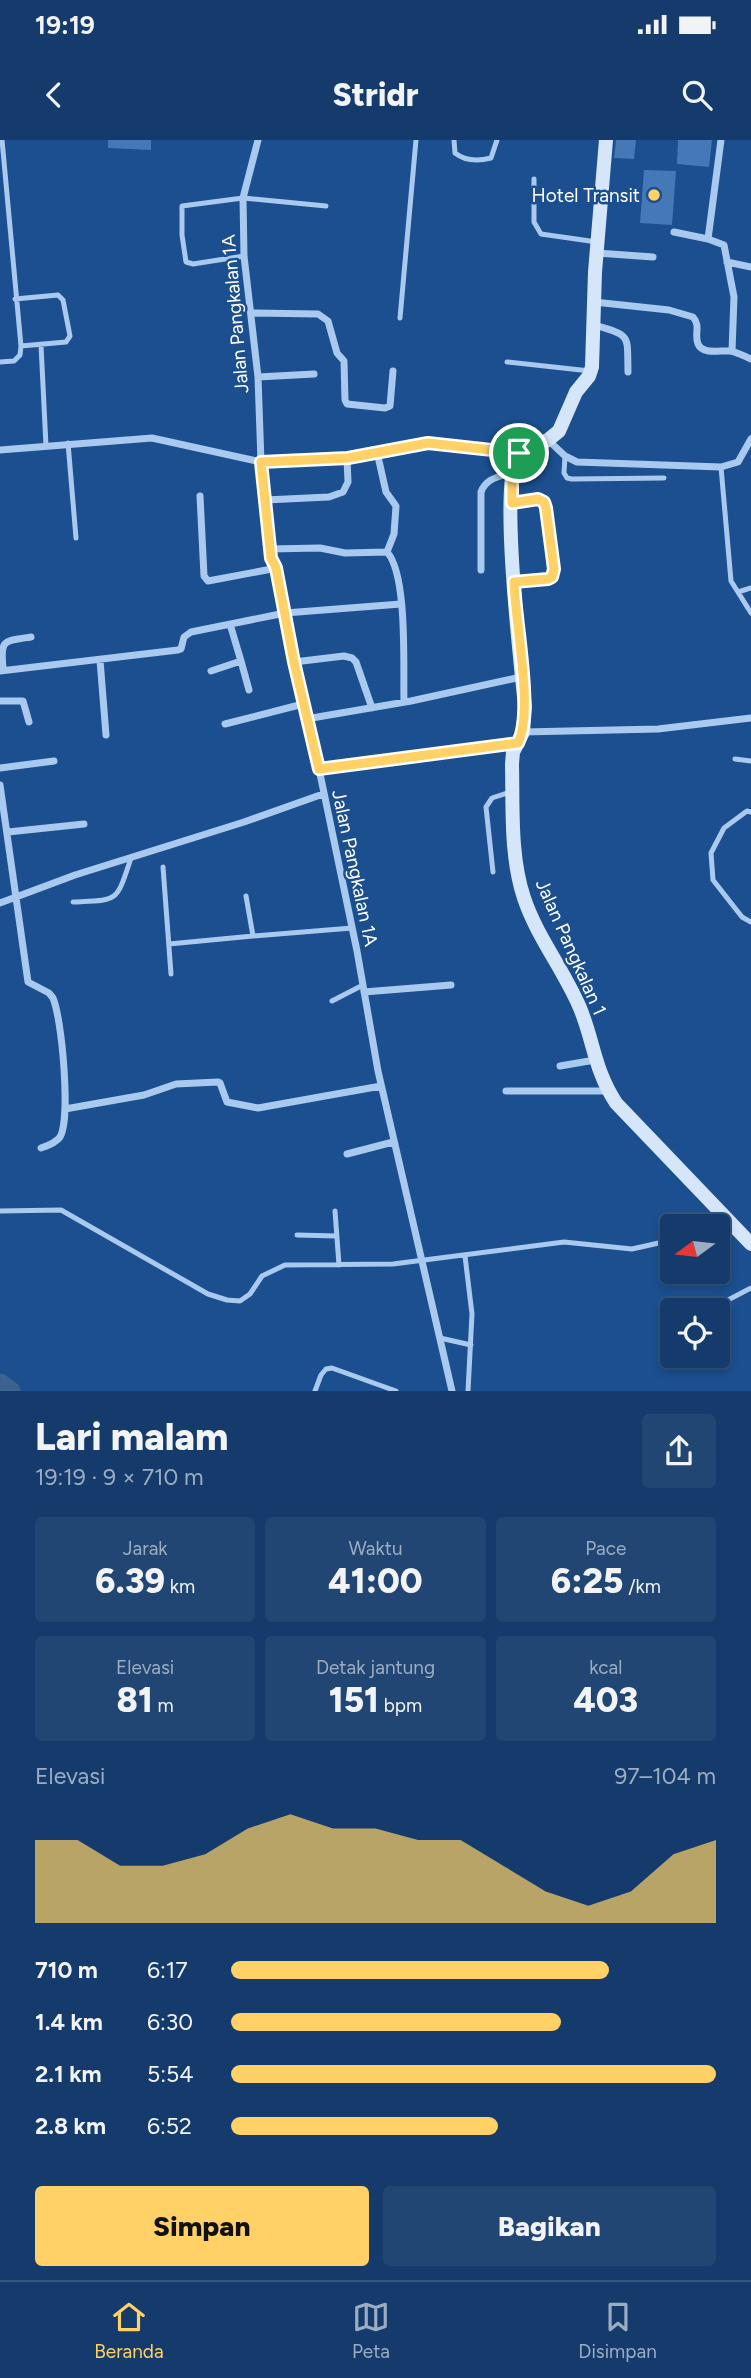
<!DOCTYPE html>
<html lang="id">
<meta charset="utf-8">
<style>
body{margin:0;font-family:Figtree,sans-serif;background:#214673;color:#f1f3f6;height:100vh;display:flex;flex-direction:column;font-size:26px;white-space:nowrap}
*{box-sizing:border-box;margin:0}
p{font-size:23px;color:#9dadc1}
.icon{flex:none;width:38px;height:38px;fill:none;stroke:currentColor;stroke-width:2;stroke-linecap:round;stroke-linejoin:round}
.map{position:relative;height:1251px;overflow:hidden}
.drawer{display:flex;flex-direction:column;background:#143b6b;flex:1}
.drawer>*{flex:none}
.needle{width:46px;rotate:255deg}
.buttons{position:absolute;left:660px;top:1074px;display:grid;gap:14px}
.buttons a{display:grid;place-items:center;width:70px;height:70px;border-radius:7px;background:#143b6b;box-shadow:0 4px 10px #0003,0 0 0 2px #33557e;font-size:35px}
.pin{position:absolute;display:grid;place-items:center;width:60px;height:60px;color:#fff;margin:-30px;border:4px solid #fff;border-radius:50%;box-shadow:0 2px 7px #0007}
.round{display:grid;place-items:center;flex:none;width:74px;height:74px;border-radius:7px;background:#214673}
.head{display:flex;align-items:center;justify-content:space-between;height:119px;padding:0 35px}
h1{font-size:38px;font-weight:800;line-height:52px}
.metrics{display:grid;grid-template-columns:repeat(3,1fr);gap:10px;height:119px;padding:7px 35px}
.metrics div{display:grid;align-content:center;border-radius:7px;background:#214673;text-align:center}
.metrics b{font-size:35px;font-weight:800}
.metrics small{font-size:19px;font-weight:400}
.metrics p{font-size:19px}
.chart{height:196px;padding:14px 35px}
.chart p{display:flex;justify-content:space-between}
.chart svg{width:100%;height:126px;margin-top:7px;fill:#ffd166;opacity:.7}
.primary-button{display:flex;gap:14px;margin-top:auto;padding:14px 35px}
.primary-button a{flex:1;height:80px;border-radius:7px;background:#ffd166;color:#111;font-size:28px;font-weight:800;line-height:80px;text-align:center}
.primary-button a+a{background:#214673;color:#f1f3f6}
ul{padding:0 35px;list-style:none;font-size:23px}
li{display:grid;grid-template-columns:112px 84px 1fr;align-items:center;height:52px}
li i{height:18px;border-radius:9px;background:#ffd166}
.status{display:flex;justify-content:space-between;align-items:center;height:49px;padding:0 35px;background:#143b6b;direction:ltr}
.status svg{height:19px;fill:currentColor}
header{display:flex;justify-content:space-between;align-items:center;height:91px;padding:0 35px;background:#143b6b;font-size:32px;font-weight:800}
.tabs{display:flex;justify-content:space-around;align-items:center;height:98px;border-top:2px solid #33557e;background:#143b6b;font-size:19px;color:#9dadc1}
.tabs a{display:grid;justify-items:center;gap:4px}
.tabs .on{color:#ffd166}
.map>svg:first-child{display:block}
</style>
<div class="status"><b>19:19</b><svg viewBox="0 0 49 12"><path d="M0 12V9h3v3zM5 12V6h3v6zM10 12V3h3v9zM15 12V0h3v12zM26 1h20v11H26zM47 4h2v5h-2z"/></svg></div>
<header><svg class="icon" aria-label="back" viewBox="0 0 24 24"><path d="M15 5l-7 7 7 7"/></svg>Stridr<svg class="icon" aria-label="search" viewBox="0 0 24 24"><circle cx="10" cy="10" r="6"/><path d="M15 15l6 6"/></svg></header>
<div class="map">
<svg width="751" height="1251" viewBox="0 0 751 1251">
<rect width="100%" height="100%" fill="#1b4f8f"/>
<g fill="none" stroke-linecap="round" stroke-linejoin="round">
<path stroke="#3c6290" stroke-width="19" d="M0 1243 11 1251"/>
</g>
<path fill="#4478b7" d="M108 0H151V10L108 8Z
M616 0H636L634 19 614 18Z
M678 0H712L709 27 677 24Z
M644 30 676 31 672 85 640 83Z"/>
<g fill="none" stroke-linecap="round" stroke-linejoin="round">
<path stroke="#a9c9ee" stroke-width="5" d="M2 0 21 206 66 202 70 196 63 160 58 155 15 159
M454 0 455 13C465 21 479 21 491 18L497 0
M534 39V82L541 94 597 102
M244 116 193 124 186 122 182 95V66L243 58 326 66
M400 178 416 0
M41 205 46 306
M0 222 14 221 20 215 21 206
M507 222 590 231
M68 303 76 398
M565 316 564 333 567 338 572 339 664 338
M721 327 731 441 751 473
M738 452 751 448
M735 619 751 621
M751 672 747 671 724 688 711 713 713 740 742 777 751 782
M163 727 171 834
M493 732 486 667 492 658 510 652
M73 762C119 760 116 763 131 718
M253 796 352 788
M169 804 253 796 246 756
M332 861 363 845
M0 1071 61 1070 208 1154 227 1160 240 1161 250 1154 262 1136 285 1125 393 1124 564 1102 632 1109 672 1100
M335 1071 339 1125
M699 1087 722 1076
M297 1095 337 1096
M465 1116 472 1174 468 1251
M707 1171 751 1148
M440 1198 471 1205
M315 1251 321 1235 326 1229 332 1228 396 1251"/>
<path stroke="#a9c9ee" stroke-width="7" d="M258 0 243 58 244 116 258 237 261 322 271 418 277 428 294 522 319 629 357 811 378 931 452 1251
M674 92 708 99 724 105 734 157 732 211
M708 99 721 0
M597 113 653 117
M727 122 751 127
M594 162 669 170 693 177C701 186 694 194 698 204 703 215 720 210 730 211 737 212 744 216 751 219
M251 173 318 174 328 181 337 213 344 221 345 260 347 264 385 268 390 266 393 231
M594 185C632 196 627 194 628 232
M258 237 314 234
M548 300 565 316 577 322 721 327 738 322 751 299
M0 310 152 298 261 322 347 318 428 303 518 313
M200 356 204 436 208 441 277 428
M265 360 329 357 343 352 348 342 347 318
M512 363 538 359 544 362 554 429 552 437 548 439 514 442
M270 409 320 408 345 413 387 412 394 394 396 366 386 352 377 312
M387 412C408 435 403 528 404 562
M481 430V352C486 338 499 337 512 332
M100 520 106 595
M241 521 249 550
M294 522 344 516 352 518 356 522 372 568
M3 528C0 499 4 501 31 497
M0 531 178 510 181 509 184 497 191 492 285 473 401 464
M211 531 241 521 230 484
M0 561H23L29 582
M306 579 411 561 521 537
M225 584 303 564
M523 592 658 589 751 578
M0 628 54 621
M319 629 516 603
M0 645 28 842 49 853 53 858C62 879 71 979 60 997 56 1003 47 1006 41 1008
M8 692 84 684
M0 763 75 735 244 682 323 654
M364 852 451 845
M560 926 595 920
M506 951H608
M65 969 144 955 176 944 218 942 220 943 227 962 258 968 381 946
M347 1014 393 1002"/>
<path stroke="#d6e6fa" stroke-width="14" d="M606 0 595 132 592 227 589 236 576 252 559 291 548 300 518 313C499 341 521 524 525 567L523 592 513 612 512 624C513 667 510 716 524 758 537 797 564 830 580 868 594 902 594 929 616 963L751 1104"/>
</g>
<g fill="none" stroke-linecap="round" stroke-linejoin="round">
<defs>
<path id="route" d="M428 303 519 313 512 330V363L538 359 544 362 546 368 554 429 552 437 548 439 514 442C515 482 534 571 518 603L319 629 294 522 276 428 271 418 261 322 348 318Z"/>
</defs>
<use href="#route" stroke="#fff" stroke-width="14"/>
<use href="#route" stroke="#ffd166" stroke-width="9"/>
</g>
<circle fill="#ffd166" stroke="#1b4f8f" stroke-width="2.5" cx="654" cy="55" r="7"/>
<g text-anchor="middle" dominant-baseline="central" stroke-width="5" stroke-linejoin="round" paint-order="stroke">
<g font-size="19" fill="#fff" stroke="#1b4f8f" text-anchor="end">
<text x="640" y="55">Hotel Transit</text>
</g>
<g font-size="19" fill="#fff" stroke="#1b4f8f">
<text transform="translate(235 174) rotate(-95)">Jalan Pangkalan 1A</text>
<text transform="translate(355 728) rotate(78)">Jalan Pangkalan 1A</text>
<text transform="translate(571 807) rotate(66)">Jalan Pangkalan 1</text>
</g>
</g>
</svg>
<div class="buttons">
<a><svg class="needle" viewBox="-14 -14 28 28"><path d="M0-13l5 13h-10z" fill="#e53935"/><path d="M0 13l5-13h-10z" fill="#9dadc1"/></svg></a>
<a><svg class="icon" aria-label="locate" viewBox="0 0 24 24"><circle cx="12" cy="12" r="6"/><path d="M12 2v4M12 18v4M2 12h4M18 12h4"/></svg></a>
</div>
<div class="pin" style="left:519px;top:313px;background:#1e9e55"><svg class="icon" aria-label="arrive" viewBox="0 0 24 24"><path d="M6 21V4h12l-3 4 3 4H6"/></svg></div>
</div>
<section class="drawer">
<div class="head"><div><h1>Lari malam</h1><p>19:19 · 9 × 710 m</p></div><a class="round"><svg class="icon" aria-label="share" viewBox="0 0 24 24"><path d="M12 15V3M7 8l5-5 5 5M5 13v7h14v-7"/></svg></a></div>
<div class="metrics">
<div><p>Jarak</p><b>6.39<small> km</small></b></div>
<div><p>Waktu</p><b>41:00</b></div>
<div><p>Pace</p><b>6:25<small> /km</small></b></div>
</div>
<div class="metrics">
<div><p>Elevasi</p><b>81<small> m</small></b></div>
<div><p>Detak jantung</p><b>151<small> bpm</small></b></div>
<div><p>kcal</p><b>403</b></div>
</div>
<div class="chart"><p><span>Elevasi</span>97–104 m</p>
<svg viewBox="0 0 160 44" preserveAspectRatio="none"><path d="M0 44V15L10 15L20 24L30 24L40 20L50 11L60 6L70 11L80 11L90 15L100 15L110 24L120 33L130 38L140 33L150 20L160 15V44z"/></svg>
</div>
<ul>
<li><b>710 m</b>6:17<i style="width:78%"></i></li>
<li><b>1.4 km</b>6:30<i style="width:68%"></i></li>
<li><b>2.1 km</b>5:54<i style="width:100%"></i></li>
<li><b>2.8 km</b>6:52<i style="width:55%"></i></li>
</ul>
<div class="primary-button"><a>Simpan</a><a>Bagikan</a></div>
</section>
<nav class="tabs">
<a class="on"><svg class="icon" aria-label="home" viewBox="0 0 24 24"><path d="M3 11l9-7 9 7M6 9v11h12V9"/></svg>Beranda</a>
<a><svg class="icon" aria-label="map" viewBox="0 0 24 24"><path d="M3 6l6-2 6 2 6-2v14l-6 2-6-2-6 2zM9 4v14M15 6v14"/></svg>Peta</a>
<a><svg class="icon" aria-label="saved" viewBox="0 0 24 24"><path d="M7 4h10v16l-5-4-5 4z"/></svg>Disimpan</a>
</nav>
